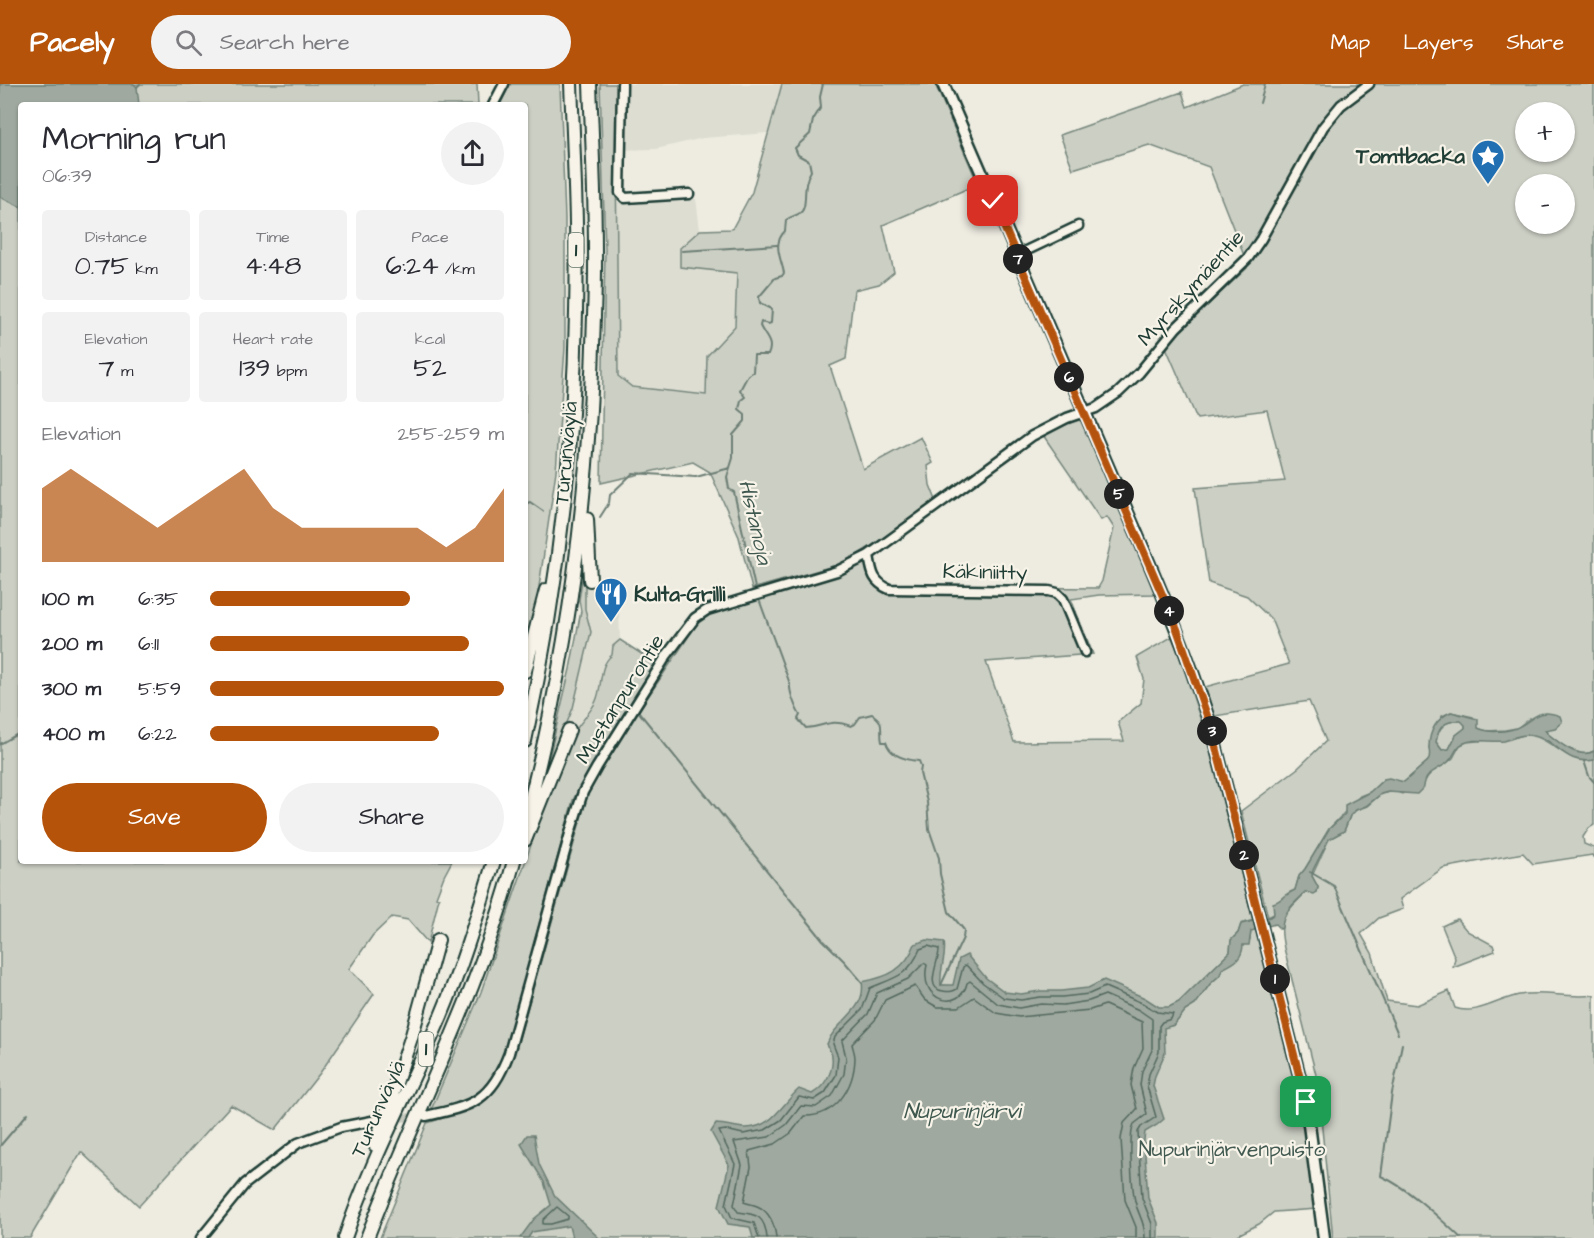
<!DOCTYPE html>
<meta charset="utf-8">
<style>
body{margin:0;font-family:"Architects Daughter",sans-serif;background:#f2f2f3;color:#2b2b33;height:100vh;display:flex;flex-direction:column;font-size:22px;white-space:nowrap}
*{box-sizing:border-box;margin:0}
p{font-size:20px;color:#7c7c81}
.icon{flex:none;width:33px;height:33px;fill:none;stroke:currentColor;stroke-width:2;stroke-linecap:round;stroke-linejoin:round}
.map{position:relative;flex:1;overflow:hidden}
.details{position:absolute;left:18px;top:18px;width:510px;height:762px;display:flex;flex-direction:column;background:#fff;border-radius:6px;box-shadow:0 2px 4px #0004}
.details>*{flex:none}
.buttons{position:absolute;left:1515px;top:18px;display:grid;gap:12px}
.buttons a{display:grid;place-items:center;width:60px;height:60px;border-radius:50%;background:#fff;box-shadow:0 2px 4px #0004;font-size:30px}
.pin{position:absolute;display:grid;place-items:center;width:51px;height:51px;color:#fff;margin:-26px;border-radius:12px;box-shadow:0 3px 9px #0006}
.km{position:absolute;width:30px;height:30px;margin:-15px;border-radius:50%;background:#222;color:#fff;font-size:16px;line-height:30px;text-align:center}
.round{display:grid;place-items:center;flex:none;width:63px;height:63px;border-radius:32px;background:#f2f2f3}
.head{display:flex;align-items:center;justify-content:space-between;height:102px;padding:0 24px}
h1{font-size:33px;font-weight:600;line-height:45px}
.stats{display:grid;grid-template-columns:repeat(3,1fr);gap:9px;height:102px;padding:6px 24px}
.stats div{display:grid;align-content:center;border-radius:6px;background:#f2f2f3;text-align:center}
.stats b{font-size:26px;font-weight:600}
.stats small{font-size:16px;font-weight:400}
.stats p{font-size:16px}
.chart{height:168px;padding:12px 24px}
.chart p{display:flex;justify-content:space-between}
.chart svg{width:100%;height:108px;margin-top:6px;fill:#b45309;opacity:.7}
.cta{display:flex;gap:12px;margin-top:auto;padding:12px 24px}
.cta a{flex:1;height:69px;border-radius:36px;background:#b45309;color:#fff;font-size:24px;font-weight:600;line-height:69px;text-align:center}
.cta a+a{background:#f2f2f3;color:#2b2b33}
ul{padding:0 24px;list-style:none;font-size:20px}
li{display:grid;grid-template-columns:96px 72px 1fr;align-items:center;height:45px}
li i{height:15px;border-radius:8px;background:#b45309}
header{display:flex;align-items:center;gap:36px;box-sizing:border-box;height:84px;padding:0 30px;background:#b45309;color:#fff}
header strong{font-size:28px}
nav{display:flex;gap:33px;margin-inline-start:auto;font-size:21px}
.search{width:420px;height:54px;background:#f2f2f3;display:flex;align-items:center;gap:15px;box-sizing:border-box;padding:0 21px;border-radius:33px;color:#7c7c81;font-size:22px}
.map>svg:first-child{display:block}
</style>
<header>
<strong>Pacely</strong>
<div class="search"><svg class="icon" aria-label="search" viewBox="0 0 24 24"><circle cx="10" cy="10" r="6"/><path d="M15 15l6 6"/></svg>Search here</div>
<nav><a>Map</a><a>Layers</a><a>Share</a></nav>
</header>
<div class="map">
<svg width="1594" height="1154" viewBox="0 0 1594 1154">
<rect width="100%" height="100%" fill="#eeece1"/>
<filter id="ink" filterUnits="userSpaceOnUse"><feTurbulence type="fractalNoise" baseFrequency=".0167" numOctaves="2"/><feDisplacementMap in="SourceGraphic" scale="12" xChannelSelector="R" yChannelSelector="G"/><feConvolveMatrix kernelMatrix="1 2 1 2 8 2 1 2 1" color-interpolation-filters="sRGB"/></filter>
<g filter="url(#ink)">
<path fill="#ddddd2" d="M618 0H782L768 49 703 54 656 65 616 66Z
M696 115 700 146 680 164 737 188 735 242 707 272 706 311 632 303 618 292 616 118Z
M597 493 600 506 619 527 620 556 613 562 612 571 605 577 596 617 580 638 574 649 565 644 573 624 591 548 585 525V497Z"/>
<path fill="#cccfc4" stroke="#76867c" stroke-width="1.5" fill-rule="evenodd" d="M0 0H477L478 21H21V777H452L444 792 436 813 439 814 428 859 408 836 392 833 373 851 349 885 374 910 320 989 275 1046 231 1021 139 1122 81 1068 30 1154H0Z
M510 0H560L565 134V264L556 387 536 523 525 564V21H500Z
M600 0H618L616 66 618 292 632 303 706 311 707 272 735 242 737 189 680 183V164L700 146 732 145 752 108 782 0H935L978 100 883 141 894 188 879 200 854 206 846 275 830 282 863 385 921 353 933 379 928 382 930 401 936 416 881 456 844 479 752 505 739 453 710 388 693 378 601 399 605 165Z
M1243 0H1594V667C1579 676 1558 658 1547 649L1545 646 1547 644 1530 634 1517 644 1505 646 1487 647 1477 644 1473 633 1451 628 1442 632 1429 663 1431 673 1428 677 1404 698 1384 695 1370 708 1360 712 1329 745 1305 785 1299 792 1295 806C1282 811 1278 817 1274 830L1268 833 1241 727 1298 684 1326 657 1309 617 1215 632 1205 603 1289 580 1271 535 1247 512 1209 499 1195 404 1285 397 1267 326 1197 335 1165 261 1247 184 1243 169 1209 83 1149 61 1073 85 1060 51 1182 8 1187 23ZM1526 28H1564V68H1526ZM1526 100H1564V140H1526Z
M1077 334 1084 340 1157 510 1099 511 1071 515 1093 570 986 578 1014 658 1124 657 1118 638 1141 619 1144 595 1137 573 1173 552 1206 652 1253 836 1241 840 1238 849 1231 856 1230 868 1179 918 1169 923 1164 943 1174 941 1185 927 1195 921 1210 900 1220 891 1222 885C1232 879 1242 874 1243 861L1250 855 1251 847 1256 845 1298 1007 1317 1125 1274 1128 1259 1140 1232 1154H1125L1047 925 953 902 941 901 796 1154H380L427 1039C481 1022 493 1018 516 965L589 706 604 678 699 537 707 531 847 488 872 472C875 489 875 495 891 502L1098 504 1102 497 1114 444 1107 433 1101 436 1043 351 1071 335Z
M583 489 585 497V525L591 548 573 624 544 695 570 585 581 527 579 516Z
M620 556 657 580 586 692 573 716 503 973C487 1008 469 1020 431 1026L481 908 537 743 574 649C580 638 591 628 596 617 603 601 598 582 612 571L613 562Z
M1454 637H1462L1465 641V644L1456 651 1449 665 1442 666 1436 658C1438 647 1441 639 1454 637Z
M1524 651C1551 650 1565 682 1594 676V741L1589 744 1583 753 1584 760 1594 764V773L1592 771 1533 780 1523 769 1443 784 1400 815 1403 825 1379 834 1361 850 1372 869 1387 917 1417 921 1449 907 1455 924C1476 932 1498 915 1519 911 1544 906 1569 915 1594 911V1154H1333L1317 995 1284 864C1277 832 1285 830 1306 808H1317L1318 803 1312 792 1329 755 1344 747 1350 732 1356 726 1367 722 1381 710 1395 707 1402 710 1424 695 1428 690 1447 679 1453 674 1460 661 1467 658 1488 656 1502 657Z
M1457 835 1467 847 1493 861 1495 867 1453 883 1455 874 1442 842Z"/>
<path fill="#9fa99f" stroke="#6c7e74" stroke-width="1.5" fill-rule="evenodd" d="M0 0H134L137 3 139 21H21V123L0 113Z
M1451 628 1478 635V644C1488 649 1505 648 1516 644 1534 637 1535 623 1560 632L1562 638 1555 644 1545 646 1547 649C1558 658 1579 676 1594 667V676C1567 681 1560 661 1540 653 1536 651 1531 650 1526 651 1518 651 1511 655 1504 657 1491 659 1474 653 1462 660 1455 664 1454 673 1448 678 1437 687 1425 688 1424 703L1417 710 1388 708 1381 710 1366 722 1356 726 1350 732 1344 747 1329 755 1313 786 1312 792 1318 803 1317 808 1314 810 1306 808C1295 819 1283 827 1282 844L1280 845 1275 840 1251 847 1249 861H1243C1242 876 1234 879 1222 885L1220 891 1210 900 1195 921 1185 927 1174 941 1164 944 1165 969 1155 992 1153 1002 1164 1035 1157 1041 1145 1048 1144 1056 1148 1114 1158 1139V1154H753L750 1143 728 1140 719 1122 729 1081 711 1048 716 1040C725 1040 734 1043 744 1044 772 1045 781 1021 799 1005L812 1010C824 1003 834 988 832 973 832 969 828 964 827 960 835 937 867 927 862 898 888 893 905 886 915 860L927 856 944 858C947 874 939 884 941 901H953L959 875 967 871 986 894 1005 908 1021 910 1040 907H1061L1088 904 1104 896 1145 914 1159 923H1169L1179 918 1230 868 1231 856 1238 849 1241 840 1270 833 1274 830 1273 819C1281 817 1287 809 1295 806L1299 792 1305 785 1329 745 1345 730V721L1370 708 1384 695 1389 694 1404 698 1428 677C1431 671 1429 669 1429 663 1429 647 1437 634 1451 628ZM1454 637H1461L1465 641V644L1456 651 1449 665 1442 666 1436 658C1438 647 1441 639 1454 637Z
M527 1051H534L539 1080 555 1112 599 1154H572L569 1142 532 1148 528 1154H520L534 1135 551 1121 544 1098 521 1060Z"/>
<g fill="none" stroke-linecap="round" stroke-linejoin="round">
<path stroke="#52685f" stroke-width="1.5" d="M557 1123 568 1132V1135L551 1140H543V1136Z
M759 1154 754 1139 732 1134 726 1121 735 1080 719 1047 726 1046 743 1050 765 1046 781 1036 799 1013 814 1016 825 1009 836 991 838 973 833 960 835 953 862 926 870 904C894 894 909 892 920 865L928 862 939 865C940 876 923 905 943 907 949 908 952 908 957 905L963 883 966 881 983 899 1004 914 1021 916 1040 913H1062L1089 910 1105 903 1142 919 1157 928 1173 930 1171 935 1162 938 1159 942V968L1149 990 1147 1002 1156 1033 1141 1043 1138 1048 1142 1114 1152 1140V1154
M767 1154C765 1132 757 1130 738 1128L734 1121 742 1081 734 1058 769 1053 786 1041 801 1022 816 1023 832 1012 844 990 846 973 842 957 868 930 877 909 908 895 924 879 927 881C918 919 961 928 967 899L970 897 998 920 1019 924 1041 920 1063 921 1089 917 1105 911 1139 926 1152 935V966L1142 987 1140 1001 1147 1030 1134 1040C1128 1051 1132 1104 1135 1117 1138 1132 1145 1136 1145 1154
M776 1154C775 1142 770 1127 757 1122 752 1120 748 1120 744 1118L751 1083 749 1067 775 1060 791 1049 804 1032C836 1033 854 1004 855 974 855 969 853 965 852 960L875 936 885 916 915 902 925 916 937 923H959L974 913 996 929 1019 933 1090 926 1105 921 1142 938 1143 964 1134 984 1131 1001 1137 1025 1124 1039 1121 1055 1125 1116 1136 1143V1154"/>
<path stroke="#6c7e74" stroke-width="2" d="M137 3 140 0
M1260 19 1265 0
M682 167 777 161
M525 420 530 418 543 427
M600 433 609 419 610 411 633 389 696 393 730 384
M755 504 734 408 729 405 727 393 733 374V351L745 337V330L739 325 741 316 745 313 740 306 748 291 753 288 754 271H768C774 258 765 253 760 242L761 238 768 240 771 239 772 225 760 219 759 213 775 194 782 192 784 189C781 174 772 160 785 147L786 136C791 132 796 132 800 129 809 123 801 101 811 87L809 77 798 71 795 64 810 50 813 36 821 23 820 13 823 0
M760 518 790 600C789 608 796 625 800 631L798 635 806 644C825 643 829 634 851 642L855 640 860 633 872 630C886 639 879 645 882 658H886C890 672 907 676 919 677L921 682 920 689 927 718 929 745 939 774 940 790 949 828 964 846 963 854 941 901
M638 627 823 856 844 877 862 898
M0 660 21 648
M1584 677 1589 692 1594 698
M1310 788 1334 802 1398 950
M1402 960 1392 1009 1381 1092C1411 1106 1436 1131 1461 1154
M0 1062 28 1029"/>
<path stroke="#c5c9be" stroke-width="8" stroke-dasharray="8 4" stroke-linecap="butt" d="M390 1035 422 1032"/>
<defs>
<path id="minor" d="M622 0 620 109 625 114 689 110
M493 21 504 0
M1017 171 1078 142
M869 471C872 488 872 497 889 505L1049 507 1057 509 1063 515 1085 568
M426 1032C473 1022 491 1017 509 969L571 746 583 708 597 683 667 571 695 534 707 526 837 487 869 471 1032 352 1067 334 1096 324 1118 309 1139 289 1176 244 1248 174 1261 155 1323 43 1341 21 1369 0
M201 1154 245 1100 298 1059 341 1043 377 1036"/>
<path id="major" d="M943 0C996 121 1048 243 1100 364 1139 456 1181 547 1211 643L1306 1018 1324 1154"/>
<path id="highway" d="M587 435 590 496
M525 587 546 506
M525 657C556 516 574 372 576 228 578 152 574 76 571 0
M525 736C569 572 590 402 594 232 597 155 593 77 590 0
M525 756 569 646
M375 1061 412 951 438 856
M345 1154C370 1078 409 1006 441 932 462 882 478 829 494 777
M367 1154C415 1028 479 908 514 777"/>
</defs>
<use href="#minor" stroke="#1f3d34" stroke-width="13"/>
<use href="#major" stroke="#1f3d34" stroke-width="15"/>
<use href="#highway" stroke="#1f3d34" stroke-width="16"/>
<use href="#minor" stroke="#f7f3e8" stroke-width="8"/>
<use href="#major" stroke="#f7f3e8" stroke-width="10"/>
<use href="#highway" stroke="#f7f3e8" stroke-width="12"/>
</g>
</g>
<g fill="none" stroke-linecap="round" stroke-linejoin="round" filter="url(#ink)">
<defs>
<path id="route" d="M993 117 1177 545 1211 643 1306 1018"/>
</defs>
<use href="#route" stroke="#fff" stroke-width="12"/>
<use href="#route" stroke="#b45309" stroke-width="8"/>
</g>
<defs>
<symbol id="sight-pin" viewBox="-11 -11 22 30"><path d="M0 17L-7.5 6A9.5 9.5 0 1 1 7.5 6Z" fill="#1f6fb2" stroke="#f7f3e8"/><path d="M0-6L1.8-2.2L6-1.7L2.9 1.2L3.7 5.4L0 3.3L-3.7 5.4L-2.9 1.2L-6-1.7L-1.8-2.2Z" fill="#fff"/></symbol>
<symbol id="restaurant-pin" viewBox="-11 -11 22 30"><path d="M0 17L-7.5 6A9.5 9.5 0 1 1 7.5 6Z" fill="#1f6fb2" stroke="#f7f3e8"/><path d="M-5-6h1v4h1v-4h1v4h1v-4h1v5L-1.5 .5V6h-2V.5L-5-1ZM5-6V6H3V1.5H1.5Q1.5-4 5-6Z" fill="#fff"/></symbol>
</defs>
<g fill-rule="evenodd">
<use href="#sight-pin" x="1469" y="53" width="38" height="52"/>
<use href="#restaurant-pin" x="592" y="491" width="38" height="52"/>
</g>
<g text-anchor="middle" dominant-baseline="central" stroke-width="4.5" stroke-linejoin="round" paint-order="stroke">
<g fill="#f7f3e8" stroke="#60746a" stroke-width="1.5">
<rect x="568.5" y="149" width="15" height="34" rx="4.5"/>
<rect x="418.5" y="948" width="15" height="34" rx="4.5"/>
</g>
<g font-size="20" font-weight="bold" fill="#1f3d34">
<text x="576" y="166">1</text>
<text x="426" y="965">1</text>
</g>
<g font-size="21" font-weight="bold" fill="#1f3d34" stroke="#f7f3e8" text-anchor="end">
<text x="1465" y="72">Tomtbacka</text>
<text x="634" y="510" text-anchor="start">Kulta-Grilli</text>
</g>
<g font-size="21" fill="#1f3d34" stroke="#f7f3e8">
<text transform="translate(1191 204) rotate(-48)">Myrskymäentie</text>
<text transform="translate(566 369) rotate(-85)">Turunväylä</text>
<text transform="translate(985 488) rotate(1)">Käkiniitty</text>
<text transform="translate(620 615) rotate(-58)">Mustanpurontie</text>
<text transform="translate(378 1025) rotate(-66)">Turunväylä</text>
</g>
<g font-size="21" fill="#425a51" stroke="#f7f3e8">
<text x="1232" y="1065">Nupurinjärvenpuisto</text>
</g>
<g font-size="22" font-style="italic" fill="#3f584f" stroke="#f7f3e8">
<text transform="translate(755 438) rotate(77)">Histanoja</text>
<text x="962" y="1027">Nupurinjärvi</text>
</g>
</g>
</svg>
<div class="buttons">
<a>+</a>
<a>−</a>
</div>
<div class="pin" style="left:1306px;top:1018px;background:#1e9e55"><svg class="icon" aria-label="arrive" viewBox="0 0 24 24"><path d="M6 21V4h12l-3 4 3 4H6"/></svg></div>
<div class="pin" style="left:993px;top:117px;background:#d93025"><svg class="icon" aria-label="check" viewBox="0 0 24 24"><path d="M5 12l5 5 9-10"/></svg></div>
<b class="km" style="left:1275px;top:895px">1</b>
<b class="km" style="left:1244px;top:771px">2</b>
<b class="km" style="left:1212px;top:647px">3</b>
<b class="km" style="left:1169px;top:527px">4</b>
<b class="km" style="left:1119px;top:410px">5</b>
<b class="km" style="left:1069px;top:293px">6</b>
<b class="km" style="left:1018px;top:175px">7</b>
<section class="details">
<div class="head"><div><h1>Morning run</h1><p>06:39</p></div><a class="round"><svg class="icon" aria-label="share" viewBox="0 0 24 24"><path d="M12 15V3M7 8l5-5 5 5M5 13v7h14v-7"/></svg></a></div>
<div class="stats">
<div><p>Distance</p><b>0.75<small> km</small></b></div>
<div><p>Time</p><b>4:48</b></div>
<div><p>Pace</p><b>6:24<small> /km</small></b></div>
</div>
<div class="stats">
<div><p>Elevation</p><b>7<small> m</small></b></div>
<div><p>Heart rate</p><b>139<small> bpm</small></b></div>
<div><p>kcal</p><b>52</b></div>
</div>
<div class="chart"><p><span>Elevation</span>255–259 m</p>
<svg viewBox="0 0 160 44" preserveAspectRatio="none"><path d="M0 44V14L10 6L20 14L30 22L40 30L50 22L60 14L70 6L80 22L90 30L100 30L110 30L120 30L130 30L140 38L150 30L160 14V44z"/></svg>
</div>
<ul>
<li><b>100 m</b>6:35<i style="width:68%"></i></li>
<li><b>200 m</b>6:11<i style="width:88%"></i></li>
<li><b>300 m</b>5:59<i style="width:100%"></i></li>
<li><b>400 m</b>6:22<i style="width:78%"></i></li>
</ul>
<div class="cta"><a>Save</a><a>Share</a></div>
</section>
</div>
